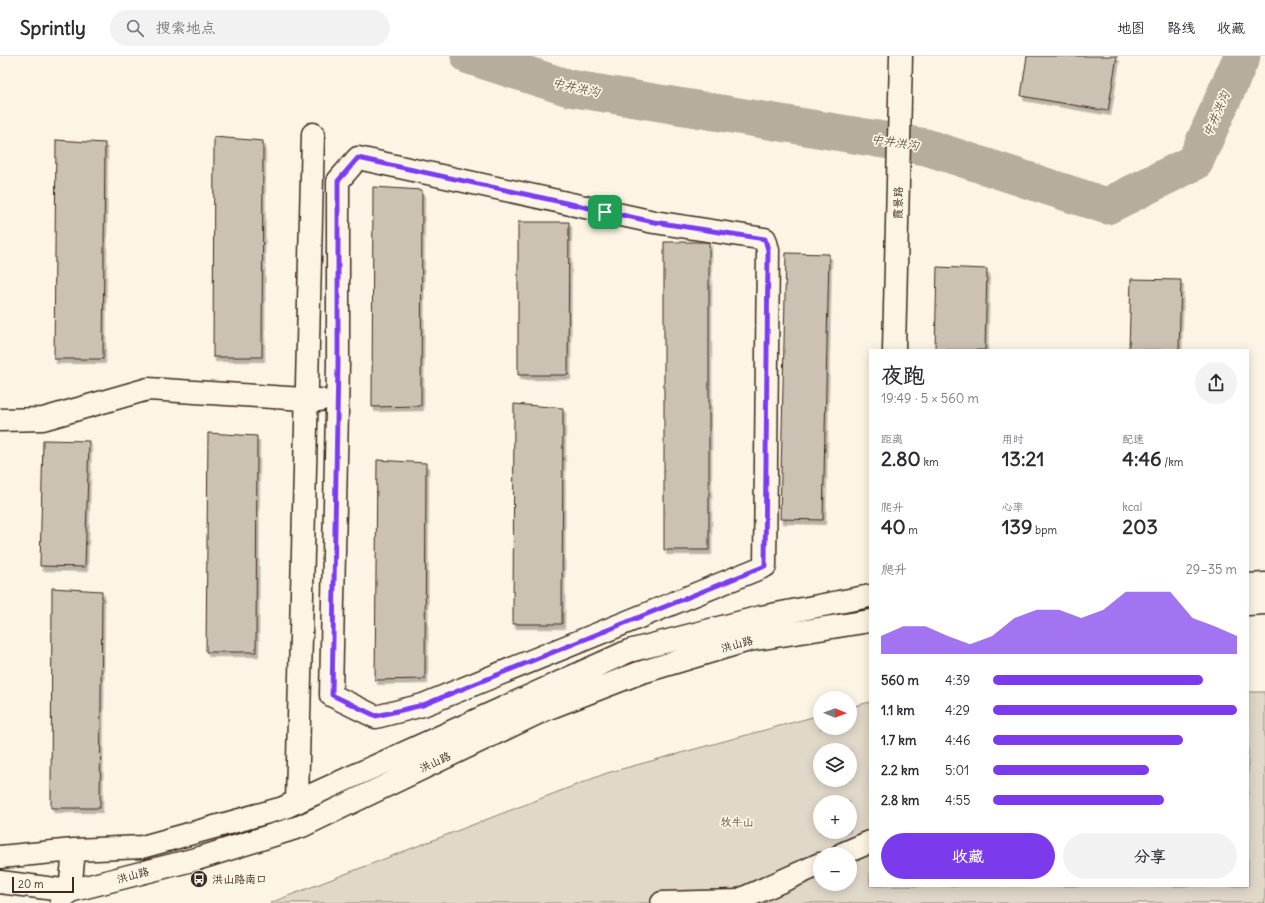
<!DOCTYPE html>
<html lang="zh">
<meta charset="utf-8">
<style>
body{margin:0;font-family:Delius,"LXGW WenKai TC",sans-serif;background:#f2f2f3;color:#2b2b33;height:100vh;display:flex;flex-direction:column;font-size:15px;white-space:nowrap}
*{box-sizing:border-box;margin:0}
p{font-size:13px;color:#7c7c81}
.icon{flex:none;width:22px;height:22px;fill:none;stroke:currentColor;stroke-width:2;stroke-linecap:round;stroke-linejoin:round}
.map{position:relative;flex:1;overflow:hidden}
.sheet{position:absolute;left:869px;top:293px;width:380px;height:538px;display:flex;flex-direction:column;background:#fff;border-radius:0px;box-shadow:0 2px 10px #0003}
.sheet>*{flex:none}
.needle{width:26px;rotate:91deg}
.fabs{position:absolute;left:813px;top:635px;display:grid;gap:8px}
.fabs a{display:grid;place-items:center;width:44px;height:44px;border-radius:50%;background:#fff;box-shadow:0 2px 10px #0003;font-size:20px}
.scale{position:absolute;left:12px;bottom:10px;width:62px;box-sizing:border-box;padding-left:4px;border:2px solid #3b2a1e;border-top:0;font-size:11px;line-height:14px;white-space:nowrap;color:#3b2a1e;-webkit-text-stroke:3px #fcf5e5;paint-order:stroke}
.pin{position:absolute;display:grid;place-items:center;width:34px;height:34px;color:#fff;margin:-17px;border-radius:8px;box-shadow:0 2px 6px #0006}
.round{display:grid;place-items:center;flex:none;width:42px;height:42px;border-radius:21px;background:#f2f2f3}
.headline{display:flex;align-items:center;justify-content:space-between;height:68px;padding:0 12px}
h1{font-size:22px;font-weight:700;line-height:30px}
.figures{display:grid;grid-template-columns:repeat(3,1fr);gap:6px;height:68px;padding:4px 12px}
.figures div{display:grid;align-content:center}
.figures b{font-size:20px;font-weight:700}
.figures small{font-size:11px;font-weight:400}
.figures p{font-size:11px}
.chart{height:112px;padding:8px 12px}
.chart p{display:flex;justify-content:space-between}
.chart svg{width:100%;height:72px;margin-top:4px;fill:#7c3aed;opacity:.7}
.primary-button{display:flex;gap:8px;margin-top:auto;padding:8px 12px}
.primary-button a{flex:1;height:46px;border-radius:24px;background:#7c3aed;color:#fff;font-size:16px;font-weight:700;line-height:46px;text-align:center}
.primary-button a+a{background:#f2f2f3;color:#2b2b33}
ul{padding:0 12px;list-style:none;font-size:13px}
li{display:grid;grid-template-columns:64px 48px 1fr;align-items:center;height:30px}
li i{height:10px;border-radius:5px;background:#7c3aed}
header{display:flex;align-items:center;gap:24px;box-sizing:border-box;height:56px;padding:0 20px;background:#fff;border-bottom:1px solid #e1e1e2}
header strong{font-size:19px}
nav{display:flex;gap:22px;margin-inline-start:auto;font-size:14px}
.search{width:280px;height:36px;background:#f2f2f3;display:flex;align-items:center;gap:10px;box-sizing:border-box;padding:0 14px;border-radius:22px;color:#7c7c81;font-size:15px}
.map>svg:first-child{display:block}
</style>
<header>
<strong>Sprintly</strong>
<div class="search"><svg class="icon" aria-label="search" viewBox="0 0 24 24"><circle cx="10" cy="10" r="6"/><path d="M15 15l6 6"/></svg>搜索地点</div>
<nav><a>地图</a><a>路线</a><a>收藏</a></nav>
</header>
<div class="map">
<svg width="1265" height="847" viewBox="0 0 1265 847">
<defs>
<filter id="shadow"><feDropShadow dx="2.5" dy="4.5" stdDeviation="0" flood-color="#0004"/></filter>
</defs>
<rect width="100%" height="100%" fill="#fcf5e5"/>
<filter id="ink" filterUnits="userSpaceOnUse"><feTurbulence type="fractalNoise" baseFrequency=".025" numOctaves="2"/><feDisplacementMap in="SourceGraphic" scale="8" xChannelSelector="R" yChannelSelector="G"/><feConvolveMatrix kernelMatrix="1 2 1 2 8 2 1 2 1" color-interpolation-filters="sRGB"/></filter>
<g filter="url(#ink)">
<path fill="#e0d8c8" stroke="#8e8173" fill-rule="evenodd" d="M1248 636H1265V847H270L607 717 820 659V672H850V651L870 646V830H1248ZM820 694H850V724H820ZM820 746H850V776H820ZM820 798H850V828H820Z"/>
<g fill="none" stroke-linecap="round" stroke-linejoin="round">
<path stroke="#b7ad9e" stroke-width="37" d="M469 0 569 32 926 91 1107 150 1195 106 1242 0"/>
</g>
<path fill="#ccc2b3" stroke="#3b2a1e" filter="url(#shadow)" d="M1027 0H1117L1108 55 1021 40Z
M214 81 263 85 262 301H213Z
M56 84 105 87 103 303H54Z
M373 131 422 134 421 350 372 351Z
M518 166H569L568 319H518Z
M664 186H709V494H664Z
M786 197 829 198 823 464 780 463Z
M937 211 987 213 985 294H935Z
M1131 223 1181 224 1179 294H1129Z
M514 348 563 352 562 568H513Z
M208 377 257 380 256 596H206Z
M43 384 89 385 85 511 40 510Z
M377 404 426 407 425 623 375 624Z
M52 532 102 535 100 752H51Z"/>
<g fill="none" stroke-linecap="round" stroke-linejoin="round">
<defs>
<path id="street" d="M358 102 654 166 765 183 768 194 765 510 423 649 376 661 331 639 338 308V125Z
M0 364 43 363 148 333 320 344
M297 746 313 78
M842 798 870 786
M662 847 737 845 820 808"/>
<path id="secondary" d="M894 294 901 0
M1248 529 1265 528
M1248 548 1265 547
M0 801 74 794 142 791 283 752 629 595 761 561 870 540
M0 826 70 835 200 802 302 770 546 653 639 617 749 584 870 565
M61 844 70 835 74 794"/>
</defs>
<use href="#street" stroke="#3b2a1e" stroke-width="25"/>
<use href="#secondary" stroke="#3b2a1e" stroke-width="25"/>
<use href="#street" stroke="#fcf5e5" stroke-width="22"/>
<use href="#secondary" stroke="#fcf5e5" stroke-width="22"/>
</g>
</g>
<g fill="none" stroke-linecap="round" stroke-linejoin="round" filter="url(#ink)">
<defs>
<path id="route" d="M358 102 654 166 765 183 768 194 765 510 423 649 376 660 332 639 338 308V125Z"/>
</defs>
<use href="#route" stroke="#fff" stroke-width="8"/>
<use href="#route" stroke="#7c3aed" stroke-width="5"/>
</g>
<defs>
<symbol id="bus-disc" viewBox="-11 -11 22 22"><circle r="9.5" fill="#3b2a1e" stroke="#fcf5e5"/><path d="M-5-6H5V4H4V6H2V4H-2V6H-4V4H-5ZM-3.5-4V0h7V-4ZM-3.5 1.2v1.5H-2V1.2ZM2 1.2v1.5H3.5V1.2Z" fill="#fff"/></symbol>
</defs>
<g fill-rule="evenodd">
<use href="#bus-disc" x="189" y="813" width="20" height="20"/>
</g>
<g text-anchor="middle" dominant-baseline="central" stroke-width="3.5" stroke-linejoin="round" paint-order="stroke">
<g font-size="11" fill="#3b2a1e" stroke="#fcf5e5">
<text transform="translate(898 147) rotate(-89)">霞景路</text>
<text transform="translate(737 588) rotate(-15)">洪山路</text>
<text transform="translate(435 706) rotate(-25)">洪山路</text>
<text transform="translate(133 819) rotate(-15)">洪山路</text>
</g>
<g font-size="11" fill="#645648" stroke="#fcf5e5">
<text x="737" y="766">牧牛山</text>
</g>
<g font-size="11" fill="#3b2a1e" stroke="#fcf5e5" text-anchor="start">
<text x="212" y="823">洪山路南口</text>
</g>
<g font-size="12" font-style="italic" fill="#605144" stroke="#fcf5e5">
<text transform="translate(576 31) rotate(13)">中井洪沟</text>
<text transform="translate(1216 58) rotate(-66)">中井洪沟</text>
<text transform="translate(895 86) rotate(9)">中井洪沟</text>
</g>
</g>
</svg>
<div class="fabs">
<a><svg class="needle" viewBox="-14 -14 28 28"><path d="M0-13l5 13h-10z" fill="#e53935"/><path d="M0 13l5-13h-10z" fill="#7c7c81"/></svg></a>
<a><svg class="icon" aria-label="layers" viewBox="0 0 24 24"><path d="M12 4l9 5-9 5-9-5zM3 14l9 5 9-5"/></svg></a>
<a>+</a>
<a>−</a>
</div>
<div class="scale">20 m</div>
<div class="pin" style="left:605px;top:156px;background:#1e9e55"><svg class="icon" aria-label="arrive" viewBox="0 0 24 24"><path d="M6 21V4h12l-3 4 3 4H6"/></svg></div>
<section class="sheet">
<div class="headline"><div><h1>夜跑</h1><p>19:49 · 5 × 560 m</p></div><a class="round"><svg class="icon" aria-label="share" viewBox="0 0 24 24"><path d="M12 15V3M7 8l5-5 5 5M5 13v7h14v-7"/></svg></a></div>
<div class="figures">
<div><p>距离</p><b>2.80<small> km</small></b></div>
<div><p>用时</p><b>13:21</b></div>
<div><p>配速</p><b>4:46<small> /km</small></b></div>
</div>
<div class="figures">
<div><p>爬升</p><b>40<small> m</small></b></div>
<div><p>心率</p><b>139<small> bpm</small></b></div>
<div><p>kcal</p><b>203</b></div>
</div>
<div class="chart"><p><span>爬升</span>29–35 m</p>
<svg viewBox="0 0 160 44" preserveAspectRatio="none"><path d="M0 44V33L10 27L20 27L30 33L40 38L50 33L60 22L70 17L80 17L90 22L100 17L110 6L120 6L130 6L140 22L150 27L160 33V44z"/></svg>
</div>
<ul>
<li><b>560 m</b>4:39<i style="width:86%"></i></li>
<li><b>1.1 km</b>4:29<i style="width:100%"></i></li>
<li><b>1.7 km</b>4:46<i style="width:78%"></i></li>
<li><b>2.2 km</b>5:01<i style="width:64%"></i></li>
<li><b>2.8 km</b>4:55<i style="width:70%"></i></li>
</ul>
<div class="primary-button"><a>收藏</a><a>分享</a></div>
</section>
</div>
